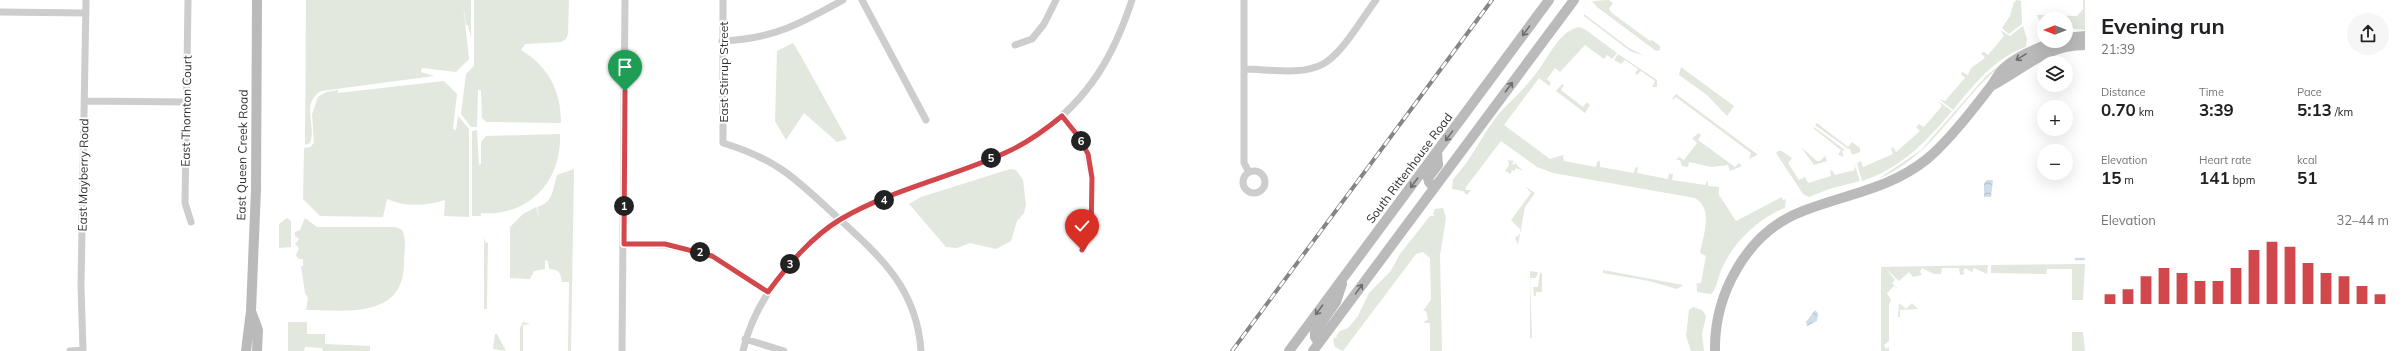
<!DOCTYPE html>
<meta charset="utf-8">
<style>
body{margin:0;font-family:Mulish,sans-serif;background:#f6f6f6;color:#202124;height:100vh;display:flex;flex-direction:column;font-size:15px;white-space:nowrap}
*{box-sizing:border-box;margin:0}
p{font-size:13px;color:#757577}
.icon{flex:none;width:22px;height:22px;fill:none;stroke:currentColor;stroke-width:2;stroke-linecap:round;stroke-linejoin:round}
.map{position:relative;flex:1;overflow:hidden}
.side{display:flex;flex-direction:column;background:#fff;width:320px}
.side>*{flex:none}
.needle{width:26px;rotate:270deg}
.controls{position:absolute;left:2037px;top:12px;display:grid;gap:8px}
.controls a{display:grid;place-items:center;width:36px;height:36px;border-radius:50%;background:#fff;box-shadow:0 4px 16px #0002;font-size:20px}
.pin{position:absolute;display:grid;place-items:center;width:34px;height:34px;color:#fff;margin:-41px -17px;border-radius:50% 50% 50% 0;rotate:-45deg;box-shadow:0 0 4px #0007}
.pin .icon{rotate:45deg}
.km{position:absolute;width:20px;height:20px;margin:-10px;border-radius:50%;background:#222;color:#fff;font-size:11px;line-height:20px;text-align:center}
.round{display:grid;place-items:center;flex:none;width:42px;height:42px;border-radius:21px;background:#f6f6f6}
.summary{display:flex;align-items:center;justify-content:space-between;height:68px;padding:0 16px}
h1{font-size:22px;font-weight:700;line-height:30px}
.stats{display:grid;grid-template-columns:repeat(3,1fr);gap:6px;height:68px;padding:4px 16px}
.stats div{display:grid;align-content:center}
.stats b{font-size:17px;font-weight:700}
.stats small{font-size:11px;font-weight:400}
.stats p{font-size:11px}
.chart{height:112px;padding:8px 16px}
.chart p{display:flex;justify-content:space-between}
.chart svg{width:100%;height:72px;margin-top:4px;stroke:#d2474c;stroke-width:6}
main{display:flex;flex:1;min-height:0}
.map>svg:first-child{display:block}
</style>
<main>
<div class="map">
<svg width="2085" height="351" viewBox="0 0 2085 351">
<defs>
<pattern id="water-waves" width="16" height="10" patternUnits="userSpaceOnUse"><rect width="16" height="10" fill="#cedde9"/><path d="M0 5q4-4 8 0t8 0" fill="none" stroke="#b1bec8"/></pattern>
</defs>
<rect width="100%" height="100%" fill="#fff"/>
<path fill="#e2e8dd" d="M306 0H471V38L468 25H466L463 4 469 59 456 72 422 68 421 72 434 76 321 91C300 104 317 126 310 143L305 145Z
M474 0H569L568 34 566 39 561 42 525 44 521 50C549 67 561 91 561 123L486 122 482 118 481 90H478L477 127H471L461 114 466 74 474 66Z
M1609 0 1613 3 1609 9 1612 13 1650 41 1652 40 1660 46V50L1656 51 1597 7 1592 1Z
M2017 0 2021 1 2022 24 2009 34 2002 28 2010 16 2014 2Z
M2083 0H2085V30L2066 28V19H2044V30L2037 15 2077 16 2083 9Z
M1584 14 1629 48 1645 56 1630 51 1584 16Z
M2023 26 2027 39 2026 47C1994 58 1974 85 1953 110L1939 99 1945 101 1965 78 1961 74 1962 72 1968 75 1971 68 1985 58 1981 53 1984 52 1988 55 2004 36 2000 30 2010 36Z
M1579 27 1586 30 1617 53 1612 59 1607 55 1604 59 1585 45 1560 72 1555 68 1547 79 1551 83 1549 86 1539 78 1504 125 1550 159 1563 155 1564 161 1596 167 1597 162 1600 161V167L1634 173 1635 168 1638 167 1637 173 1668 179 1669 174H1673L1672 180 1705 185 1708 180V186L1719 187V195L1736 221 1782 197 1783 200 1786 199 1785 208C1760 217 1734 242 1723 266 1718 275 1718 287 1711 294L1697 292V285L1695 284 1701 283 1706 256 1700 253C1703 236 1714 209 1695 198L1553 173 1537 167 1501 141 1466 187V190H1471L1467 195 1463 191 1452 189 1453 179C1473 159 1484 129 1504 108 1515 97 1528 85 1537 72 1549 57 1559 31 1579 27Z
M793 43 801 56 847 139 837 142 804 113 786 140 775 121 777 51Z
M2020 52C2007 61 1995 70 1984 81 1949 117 1926 159 1878 179L1921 150 1986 76 2007 59Z
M1618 54 1657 80V87H1652L1655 81 1641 71 1637 75 1635 73 1638 69 1625 60 1621 64 1614 60Z
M1681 67 1734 106 1727 116 1707 95 1679 75Z
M444 81 457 94 453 129 456 130 458 116 469 129V217L444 216 445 200C426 206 405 207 387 199L383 217 320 216 303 199 304 148 310 147 314 143 312 114 318 97 326 92 338 90V93Z
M1562 84 1564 85 1561 90 1583 107 1587 102 1590 105 1585 113 1556 91Z
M1676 94 1757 154V155L1749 159 1751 153 1676 97 1671 101Z
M1938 101 1952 111C1926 142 1900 169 1862 181L1857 163 1861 161 1863 167 1893 154 1891 149 1893 147 1896 152 1920 131 1916 127 1919 124 1924 127 1942 106Z
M1817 123 1848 147 1852 142 1860 148V152L1852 155 1850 149H1848L1815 125Z
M1814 127 1845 150 1842 151 1844 157 1838 155 1841 150 1813 128Z
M477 130 479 165 481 164V142L486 136 560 134C562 181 529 217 481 213V216H472V131Z
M1699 133 1701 135 1698 140 1735 167 1739 163 1742 166 1730 171 1728 165 1711 167 1689 162 1688 167 1682 166 1680 160H1676L1679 157 1684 160 1697 143 1692 138Z
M1801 147 1817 161H1820L1825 156 1827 161 1814 165Z
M1778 151H1782L1792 158 1788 163 1799 180 1805 177 1808 183 1831 176 1830 171 1832 170 1835 175 1855 170 1854 163 1860 181 1829 189 1809 197 1803 194 1776 153Z
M1508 160 1514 161 1512 164 1514 165 1515 163 1523 171 1516 168 1514 171 1512 170 1511 174 1505 171 1509 165Z
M574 169 571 351H568L569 282H562C560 272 559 269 549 269L548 261 545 260V269L534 271 530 279 510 278V227L523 214 536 207 540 221 537 207C553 203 553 189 557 175Z
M1010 169 1016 170 1023 180 1026 205 1024 213 1017 221 1011 241 996 249 970 243 957 248 946 247 909 204 921 197Z
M1525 186 1535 193 1525 207 1518 245 1515 238 1520 234V229L1511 220 1531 193Z
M1443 208 1446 218 1440 255 1442 351H1430V323H1423L1428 319 1426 311H1423L1431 300 1430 258 1423 252 1416 254 1343 351 1335 347 1333 340 1335 337 1339 339 1336 336 1340 331 1348 328 1358 316 1369 293 1390 272 1400 254 1430 216H1435L1433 214 1435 209Z
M287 218 291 221V247L279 248V224Z
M305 218 317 227H396L402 230C407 238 404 254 404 263 404 320 344 310 306 310L308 298 305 293 301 266H303V259H299L296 255 299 248 295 244 299 239 295 236V232L300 230Z
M484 236 485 242 488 243 487 309H484Z
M2085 264 2083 300H2072V269H2047L2046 274 1991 273V265Z
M1988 265 1987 274 1974 268 1972 272 1965 268 1963 272 1965 274 1960 275 1959 268H1942L1941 274H1934L1922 268 1920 272 1922 275 1913 277 1909 272 1899 281 1886 269 1895 280 1892 283 1899 290 1894 286 1887 293 1891 300 1889 305V341L1884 345 1886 349 1889 347V351H1881V267Z
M1603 270 1683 285 1677 289 1649 281 1603 273Z
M1530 271 1538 272 1536 278H1530L1532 338H1530Z
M1540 272 1542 274V292H1536V296H1534L1533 287H1538Z
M1899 303 1906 309 1912 303 1918 309 1900 310V317H1898Z
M1693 307 1702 310 1706 316 1702 334 1704 351H1691L1686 336 1689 310Z
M288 322H307V334H325V344L370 346V351H323L322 348 305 347 304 351H288Z
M523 322 530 324 523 325V351H520V328Z
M2072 332H2083L2085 351H2072Z
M495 334H497L506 351 493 349Z"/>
<path fill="url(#water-waves)" d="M1987 180H1993L1991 197H1984V183Z
M1815 310 1818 313 1817 321 1807 326 1806 322Z"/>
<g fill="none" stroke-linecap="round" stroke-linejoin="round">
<path stroke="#cedde9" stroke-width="2.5" d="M2076 259H2084"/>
<path stroke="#cdcdcd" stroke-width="7" d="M188 0 185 203 191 222
M723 0V143C779 160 797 180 838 218 881 257 917 289 921 351
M862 0 926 120
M1244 0V163L1249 172
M0 12 86 13
M722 41C773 39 800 24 843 0
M1015 45 1032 39 1044 24 1056 0
M1244 69C1268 69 1301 76 1323 64 1343 53 1362 18 1376 0
M85 101 186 102
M1062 116 1079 136 1087 154 1092 178 1091 234 1082 250
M1243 182a11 11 0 1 1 22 0a11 11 0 1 1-22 0Z
M624 244 665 245 712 256 768 292
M745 339 784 351
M70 351 83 350 81 286 86 0
M622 351 625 0
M743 351C755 298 795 250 840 220 873 198 922 185 960 170 988 160 1017 150 1042 132 1090 97 1114 55 1132 0"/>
<path stroke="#bababa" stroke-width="10" d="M2066 38 2085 36
M1993 85C2025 68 2046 45 2085 45
M1434 188 1429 182 1428 178 1438 165 1437 152
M251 311 258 330 257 351
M1319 343 1315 337V332L1336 302 1342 284
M246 351 251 311 256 189 257 0
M1289 351 1549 0
M1313 351 1574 0
M1715 351C1714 294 1747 232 1803 211 1846 194 1890 189 1927 159 1947 143 1975 107 1991 86 1995 81 1998 74 2003 69 2018 55 2038 48 2056 41"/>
<defs>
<path id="rail" d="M1232 351 1492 0"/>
</defs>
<use href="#rail" stroke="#858585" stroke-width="4"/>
<use href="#rail" stroke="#fff" stroke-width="2.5" stroke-dasharray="8" stroke-linecap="butt"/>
</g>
<defs><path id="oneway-shaft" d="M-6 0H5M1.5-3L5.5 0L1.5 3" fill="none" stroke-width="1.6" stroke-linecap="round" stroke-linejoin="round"/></defs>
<g stroke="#6e6e6e">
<use href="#oneway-shaft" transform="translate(1526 31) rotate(126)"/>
<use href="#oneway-shaft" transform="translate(2021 57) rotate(149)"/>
<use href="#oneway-shaft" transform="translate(1509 87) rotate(-53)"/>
<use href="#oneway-shaft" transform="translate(1449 136) rotate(126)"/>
<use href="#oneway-shaft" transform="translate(1414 183) rotate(127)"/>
<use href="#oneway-shaft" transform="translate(1359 289) rotate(-54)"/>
<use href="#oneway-shaft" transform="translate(1319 310) rotate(127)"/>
</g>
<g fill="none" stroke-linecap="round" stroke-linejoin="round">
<defs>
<path id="route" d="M625 91 624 244H665L712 256 768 292C788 265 811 237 841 219 892 189 953 177 1007 152 1027 143 1045 130 1062 116L1078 136 1088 154 1092 178 1091 234 1082 250"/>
</defs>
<use href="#route" stroke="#fff" stroke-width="8"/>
<use href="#route" stroke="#d2474c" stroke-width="5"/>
</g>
<g text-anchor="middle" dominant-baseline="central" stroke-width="4" stroke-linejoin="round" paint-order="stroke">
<g font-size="12" fill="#303030" stroke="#fff">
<text transform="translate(723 72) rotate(-90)">East Stirrup Street</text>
<text transform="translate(186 111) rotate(-89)">East Thornton Court</text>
<text transform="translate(242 155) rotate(-89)">East Queen Creek Road</text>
<text transform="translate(1409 168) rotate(-53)">South Rittenhouse Road</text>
<text transform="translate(83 175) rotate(-89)">East Mayberry Road</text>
</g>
</g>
</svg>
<div class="controls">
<a><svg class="needle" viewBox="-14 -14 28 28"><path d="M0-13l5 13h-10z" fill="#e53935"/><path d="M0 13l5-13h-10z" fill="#757577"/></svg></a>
<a><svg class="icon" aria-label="layers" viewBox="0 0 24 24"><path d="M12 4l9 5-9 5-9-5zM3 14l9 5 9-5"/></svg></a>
<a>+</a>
<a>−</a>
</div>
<div class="pin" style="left:625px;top:91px;background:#1e9e55"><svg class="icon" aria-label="arrive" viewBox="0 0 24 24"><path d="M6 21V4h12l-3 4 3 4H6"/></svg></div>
<div class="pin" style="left:1082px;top:250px;background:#d93025"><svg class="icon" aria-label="check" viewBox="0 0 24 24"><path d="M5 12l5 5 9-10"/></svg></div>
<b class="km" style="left:624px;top:206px">1</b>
<b class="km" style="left:700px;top:252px">2</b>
<b class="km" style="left:790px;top:264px">3</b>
<b class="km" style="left:884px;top:200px">4</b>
<b class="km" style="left:991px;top:158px">5</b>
<b class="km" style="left:1081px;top:141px">6</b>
</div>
<section class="side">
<div class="summary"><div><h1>Evening run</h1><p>21:39</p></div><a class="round"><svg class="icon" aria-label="share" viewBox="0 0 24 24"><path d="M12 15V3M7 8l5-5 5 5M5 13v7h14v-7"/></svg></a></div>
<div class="stats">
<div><p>Distance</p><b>0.70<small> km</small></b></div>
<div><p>Time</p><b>3:39</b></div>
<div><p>Pace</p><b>5:13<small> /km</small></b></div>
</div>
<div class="stats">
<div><p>Elevation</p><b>15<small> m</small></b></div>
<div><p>Heart rate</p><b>141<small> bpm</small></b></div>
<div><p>kcal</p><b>51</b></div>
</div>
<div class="chart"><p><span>Elevation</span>32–44 m</p>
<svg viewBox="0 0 160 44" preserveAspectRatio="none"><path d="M5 44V38M15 44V35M25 44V27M35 44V22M45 44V25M55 44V30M65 44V30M75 44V22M85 44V11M95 44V6M105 44V9M115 44V19M125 44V25M135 44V27M145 44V33M155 44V38"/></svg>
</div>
</section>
</main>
